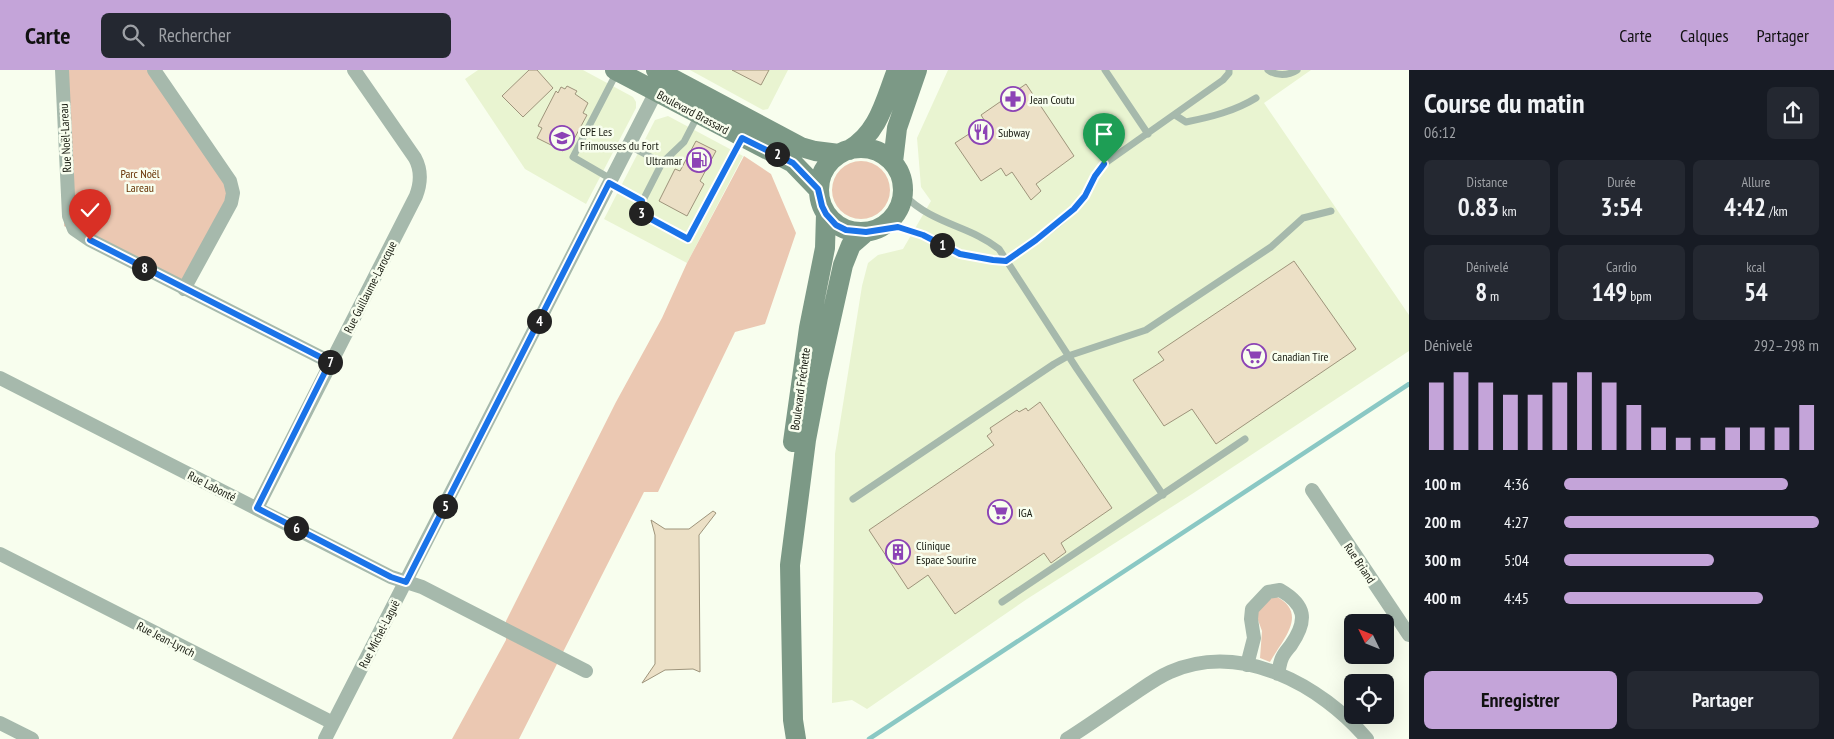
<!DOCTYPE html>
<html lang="fr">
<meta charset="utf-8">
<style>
body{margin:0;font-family:"PT Sans Narrow",sans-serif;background:#242831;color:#f1f3f6;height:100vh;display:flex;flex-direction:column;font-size:19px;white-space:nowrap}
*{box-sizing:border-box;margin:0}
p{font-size:16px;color:#9ea1a6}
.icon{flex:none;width:28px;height:28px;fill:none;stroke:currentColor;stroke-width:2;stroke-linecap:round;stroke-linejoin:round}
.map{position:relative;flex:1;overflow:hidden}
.details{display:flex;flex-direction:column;background:#171b24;width:425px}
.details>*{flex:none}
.needle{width:32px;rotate:313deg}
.controls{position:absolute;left:1344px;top:544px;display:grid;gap:10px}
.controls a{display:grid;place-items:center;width:50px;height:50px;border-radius:8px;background:#171b24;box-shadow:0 5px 20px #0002;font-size:25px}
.pin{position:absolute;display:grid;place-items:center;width:42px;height:42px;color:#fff;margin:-51px -21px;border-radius:50% 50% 50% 0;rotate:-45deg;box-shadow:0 0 5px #0007}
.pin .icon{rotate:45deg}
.km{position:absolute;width:25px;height:25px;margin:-12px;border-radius:50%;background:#222;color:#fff;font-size:14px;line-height:25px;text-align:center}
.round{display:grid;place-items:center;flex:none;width:52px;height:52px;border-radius:8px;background:#242831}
.summary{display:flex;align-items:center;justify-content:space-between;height:85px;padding:0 15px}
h1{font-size:28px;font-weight:800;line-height:38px}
.stats{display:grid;grid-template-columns:repeat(3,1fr);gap:8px;height:85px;padding:5px 15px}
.stats div{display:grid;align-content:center;border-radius:8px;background:#242831;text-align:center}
.stats b{font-size:25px;font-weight:800}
.stats small{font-size:14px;font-weight:400}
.stats p{font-size:14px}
.chart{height:140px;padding:10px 15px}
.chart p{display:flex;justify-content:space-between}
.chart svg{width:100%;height:90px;margin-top:5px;stroke:#c4a4d9;stroke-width:6}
.button{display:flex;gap:10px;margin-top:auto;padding:10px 15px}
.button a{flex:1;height:58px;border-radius:8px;background:#c4a4d9;color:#111;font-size:20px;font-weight:800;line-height:58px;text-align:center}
.button a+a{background:#242831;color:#f1f3f6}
ul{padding:0 15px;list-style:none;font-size:16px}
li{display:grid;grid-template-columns:80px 60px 1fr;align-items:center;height:38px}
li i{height:12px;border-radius:6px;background:#c4a4d9}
header{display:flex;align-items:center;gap:30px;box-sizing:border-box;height:70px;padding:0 25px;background:#c4a4d9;color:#111}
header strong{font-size:24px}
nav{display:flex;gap:28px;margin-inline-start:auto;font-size:18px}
.search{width:350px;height:45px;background:#242831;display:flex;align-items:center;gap:12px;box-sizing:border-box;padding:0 18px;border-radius:8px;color:#9ea1a6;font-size:19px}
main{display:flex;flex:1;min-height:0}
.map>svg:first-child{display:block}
</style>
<header>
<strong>Carte</strong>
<div class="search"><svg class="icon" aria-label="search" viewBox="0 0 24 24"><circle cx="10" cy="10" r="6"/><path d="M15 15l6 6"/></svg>Rechercher</div>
<nav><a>Carte</a><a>Calques</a><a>Partager</a></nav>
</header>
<main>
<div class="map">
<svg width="1409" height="669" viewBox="0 0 1409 669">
<rect width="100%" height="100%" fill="#f8feee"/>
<path fill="#e9f4d1" d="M478 0H583L633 27 636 32V38L586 134 525 99 465 9Z
M690 0H788L768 39 763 40Z
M948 0H1311L1264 33 1409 245V281L1192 424 1027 529 867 639 852 630 832 633 835 384 862 216 868 193 878 185 903 179 931 131 921 117 917 68Z
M668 46 743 86 687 193 604 149 655 50Z"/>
<path fill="#ebc8b2" d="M65 0H153L222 94 231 129 181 219 64 156Z
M744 86 771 104 796 163 765 254 735 262 658 422H644L519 669H452L506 570V551L616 332 662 248 687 193Z
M832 120a29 29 0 1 1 58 0a29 29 0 1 1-58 0Z
M1275 526C1310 543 1282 570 1270 592L1260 588 1262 561 1258 550V540L1266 530Z"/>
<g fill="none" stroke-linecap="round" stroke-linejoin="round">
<path stroke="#8ac8c4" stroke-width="4.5" d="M869 669 1409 314"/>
</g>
<path fill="#ece0c6" stroke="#9e947b" d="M529 0H537L553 18 523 47 502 26Z
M732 0H769L761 15Z
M1026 14 1074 86 1036 114 1041 121 1031 130 1012 102 1006 106 1001 98 981 111 955 73 986 53 981 45Z
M567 16 577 21 575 24 588 33 583 43 587 45 573 71 569 70 563 81 537 68 542 58 538 56 556 21 558 23 561 17 565 19Z
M696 71 716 81 700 111 704 114 687 146 659 131 675 99 680 101Z
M1294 191 1356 279 1216 374 1192 339 1164 356 1133 310 1164 290 1158 282Z
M1040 332 1112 438 1061 473 1066 482 1051 493 1044 483 955 544 928 505 908 519 869 460 994 375 987 366 992 362 990 358 1017 340 1019 342 1026 338 1028 341Z
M713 441 716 443 699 465 700 602 693 599 665 600 642 613 655 594V465L651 450 665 459H689Z"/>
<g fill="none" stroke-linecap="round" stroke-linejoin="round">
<path stroke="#a6b9ac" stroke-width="7" d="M1105 0 1148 64
M1268 0C1276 6 1288 6 1297 0
M698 45 684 72 662 93 637 142 688 169 741 68
M1175 45 1186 52C1211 47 1235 41 1256 28
M628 75 662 93
M611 109 573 87 617 2
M609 113 642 131
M903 124C933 155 969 155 999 179L1077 299 1163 425
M876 160 898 157 923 165 960 183 993 190 1007 191C1029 175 1055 159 1074 139 1087 125 1092 107 1104 94L1223 10 1229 3V0
M853 429 1054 294 1068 286 1146 260 1271 177 1303 148 1331 141
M1002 532 1245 369"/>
<path stroke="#a6b9ac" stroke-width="14" d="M62 0 69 146 74 159 90 170 330 292
M154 0 230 111 233 123 231 133 184 219
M0 308 391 507 422 517 586 601
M1312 420 1409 565
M257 438 416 126C421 113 422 101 415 88L354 0
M0 484 333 653
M1247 595 1254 568 1251 549 1252 539 1268 522 1280 520C1306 535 1308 550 1291 575 1288 579 1284 583 1282 588 1280 592 1279 599 1278 604
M0 653 32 669
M325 669 660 14
M1067 669C1089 655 1110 640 1131 626 1143 618 1156 608 1170 602 1241 571 1321 615 1367 669"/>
<path stroke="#7c9986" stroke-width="20" d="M615 0 793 93 818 119
M656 0 801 77 815 81 839 84
M819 120a42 42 0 1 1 84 0a42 42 0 1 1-84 0Z
M849 80C879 63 885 30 897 0
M893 92 897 58 917 0
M793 372 809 258 825 178 826 144
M796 669 793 650 790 495 806 370 818 307 843 195 851 175 866 162"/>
</g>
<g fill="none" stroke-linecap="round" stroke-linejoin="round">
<defs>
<path id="route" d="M90 170 330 292 257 438 391 507 406 512 609 113 642 131 638 142 688 169 742 68 793 93 818 119 822 136 826 144 836 155 846 160 866 162 898 157 923 165 960 184 993 190 1006 191 1036 170 1074 139 1085 126 1095 106 1104 94"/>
</defs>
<use href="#route" stroke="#fff" stroke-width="10"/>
<use href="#route" stroke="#1a73e8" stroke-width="6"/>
</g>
<defs>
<symbol id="pharmacy-ring" viewBox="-11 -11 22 22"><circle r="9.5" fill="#f8feee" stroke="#8c43b5" stroke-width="1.5"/><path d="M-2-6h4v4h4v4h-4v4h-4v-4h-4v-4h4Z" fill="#8c43b5"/></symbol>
<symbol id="restaurant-ring" viewBox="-11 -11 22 22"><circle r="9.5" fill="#f8feee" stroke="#8c43b5" stroke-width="1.5"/><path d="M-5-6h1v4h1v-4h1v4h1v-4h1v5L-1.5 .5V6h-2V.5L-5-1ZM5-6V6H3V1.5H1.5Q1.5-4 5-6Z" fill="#8c43b5"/></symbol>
<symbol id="school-ring" viewBox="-11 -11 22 22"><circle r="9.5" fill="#f8feee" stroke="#8c43b5" stroke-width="1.5"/><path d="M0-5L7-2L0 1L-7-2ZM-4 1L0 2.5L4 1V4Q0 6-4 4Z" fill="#8c43b5"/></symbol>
<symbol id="fuel-ring" viewBox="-11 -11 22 22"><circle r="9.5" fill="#f8feee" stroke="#8c43b5" stroke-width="1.5"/><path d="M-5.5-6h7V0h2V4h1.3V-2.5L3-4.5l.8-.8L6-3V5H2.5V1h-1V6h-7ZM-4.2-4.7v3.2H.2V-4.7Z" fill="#8c43b5"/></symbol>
<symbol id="supermarket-ring" viewBox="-11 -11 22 22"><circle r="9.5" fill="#f8feee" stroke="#8c43b5" stroke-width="1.5"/><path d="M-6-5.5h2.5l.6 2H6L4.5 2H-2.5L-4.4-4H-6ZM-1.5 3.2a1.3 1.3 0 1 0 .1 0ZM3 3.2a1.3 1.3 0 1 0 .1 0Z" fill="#8c43b5"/></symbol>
<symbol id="building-ring" viewBox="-11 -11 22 22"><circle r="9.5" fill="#f8feee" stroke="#8c43b5" stroke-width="1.5"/><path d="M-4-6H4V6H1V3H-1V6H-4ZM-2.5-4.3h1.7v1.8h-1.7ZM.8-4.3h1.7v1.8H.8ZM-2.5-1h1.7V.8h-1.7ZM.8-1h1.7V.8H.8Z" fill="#8c43b5"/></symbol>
</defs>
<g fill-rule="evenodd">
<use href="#pharmacy-ring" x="999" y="15" width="28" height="28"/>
<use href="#restaurant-ring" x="967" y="48" width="28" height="28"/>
<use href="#school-ring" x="548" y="54" width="28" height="28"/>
<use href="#fuel-ring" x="685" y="76" width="28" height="28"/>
<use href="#supermarket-ring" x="1240" y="272" width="28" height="28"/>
<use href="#supermarket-ring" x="986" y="428" width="28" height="28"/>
<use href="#building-ring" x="884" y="468" width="28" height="28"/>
</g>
<g text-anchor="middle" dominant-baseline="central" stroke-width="5" stroke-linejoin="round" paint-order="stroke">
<g font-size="12" fill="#171a10" stroke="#f8feee" text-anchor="start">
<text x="1030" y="29">Jean Coutu</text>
<text x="580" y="61">CPE Les<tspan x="580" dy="14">Frimousses du Fort</tspan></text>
<text x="998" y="62">Subway</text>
<text x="682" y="90" text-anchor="end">Ultramar</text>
<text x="1272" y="286">Canadian Tire</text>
<text x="1018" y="442">IGA</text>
<text x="916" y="475">Clinique<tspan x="916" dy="14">Espace Sourire</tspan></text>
</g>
<g font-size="12" fill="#171a10" stroke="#f8feee">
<text transform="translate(693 42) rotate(28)">Boulevard Brassard</text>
<text transform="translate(65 68) rotate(-93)">Rue Noël-Lareau</text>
<text transform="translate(370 217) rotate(-63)">Rue Guillaume-Larocque</text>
<text transform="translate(800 319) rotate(-82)">Boulevard Fréchette</text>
<text transform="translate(212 416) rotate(27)">Rue Labonté</text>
<text transform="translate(1360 493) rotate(56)">Rue Briand</text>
<text transform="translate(379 564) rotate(-63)">Rue Michel-Laguë</text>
<text transform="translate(166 569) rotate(27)">Rue Jean-Lynch</text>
</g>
<g font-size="12" fill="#653000" stroke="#f8feee">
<text x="140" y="103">Parc Noël<tspan x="140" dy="14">Lareau</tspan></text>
</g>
</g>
</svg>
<div class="controls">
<a><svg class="needle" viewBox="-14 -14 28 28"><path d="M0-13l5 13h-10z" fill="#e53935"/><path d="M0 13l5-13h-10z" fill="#9ea1a6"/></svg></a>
<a><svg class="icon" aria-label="locate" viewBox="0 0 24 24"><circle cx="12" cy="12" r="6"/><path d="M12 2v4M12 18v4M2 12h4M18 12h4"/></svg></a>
</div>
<div class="pin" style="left:1104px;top:94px;background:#1e9e55"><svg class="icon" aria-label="arrive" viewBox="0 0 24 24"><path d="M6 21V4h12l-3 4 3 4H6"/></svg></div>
<div class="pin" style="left:90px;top:170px;background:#d93025"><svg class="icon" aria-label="check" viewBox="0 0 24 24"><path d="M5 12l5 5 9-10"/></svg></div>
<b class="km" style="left:942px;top:175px">1</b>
<b class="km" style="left:777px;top:84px">2</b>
<b class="km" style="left:641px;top:143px">3</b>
<b class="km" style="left:539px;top:251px">4</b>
<b class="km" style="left:445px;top:436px">5</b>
<b class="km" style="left:296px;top:458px">6</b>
<b class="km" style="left:330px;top:292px">7</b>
<b class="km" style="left:144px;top:198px">8</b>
</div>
<section class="details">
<div class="summary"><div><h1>Course du matin</h1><p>06:12</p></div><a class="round"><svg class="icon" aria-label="share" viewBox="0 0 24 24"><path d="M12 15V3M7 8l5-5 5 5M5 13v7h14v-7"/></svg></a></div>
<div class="stats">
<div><p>Distance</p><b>0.83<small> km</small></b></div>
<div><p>Durée</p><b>3:54</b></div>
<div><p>Allure</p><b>4:42<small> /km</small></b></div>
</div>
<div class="stats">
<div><p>Dénivelé</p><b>8<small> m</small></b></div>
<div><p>Cardio</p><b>149<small> bpm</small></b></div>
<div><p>kcal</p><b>54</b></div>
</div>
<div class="chart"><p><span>Dénivelé</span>292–298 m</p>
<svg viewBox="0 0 160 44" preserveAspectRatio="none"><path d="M5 44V11M15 44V6M25 44V11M35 44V17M45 44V17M55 44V11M65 44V6M75 44V11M85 44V22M95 44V33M105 44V38M115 44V38M125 44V33M135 44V33M145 44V33M155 44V22"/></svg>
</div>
<ul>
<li><b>100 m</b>4:36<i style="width:88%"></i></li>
<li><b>200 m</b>4:27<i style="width:100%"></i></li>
<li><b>300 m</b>5:04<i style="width:59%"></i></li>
<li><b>400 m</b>4:45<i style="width:78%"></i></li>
</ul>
<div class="button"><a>Enregistrer</a><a>Partager</a></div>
</section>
</main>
